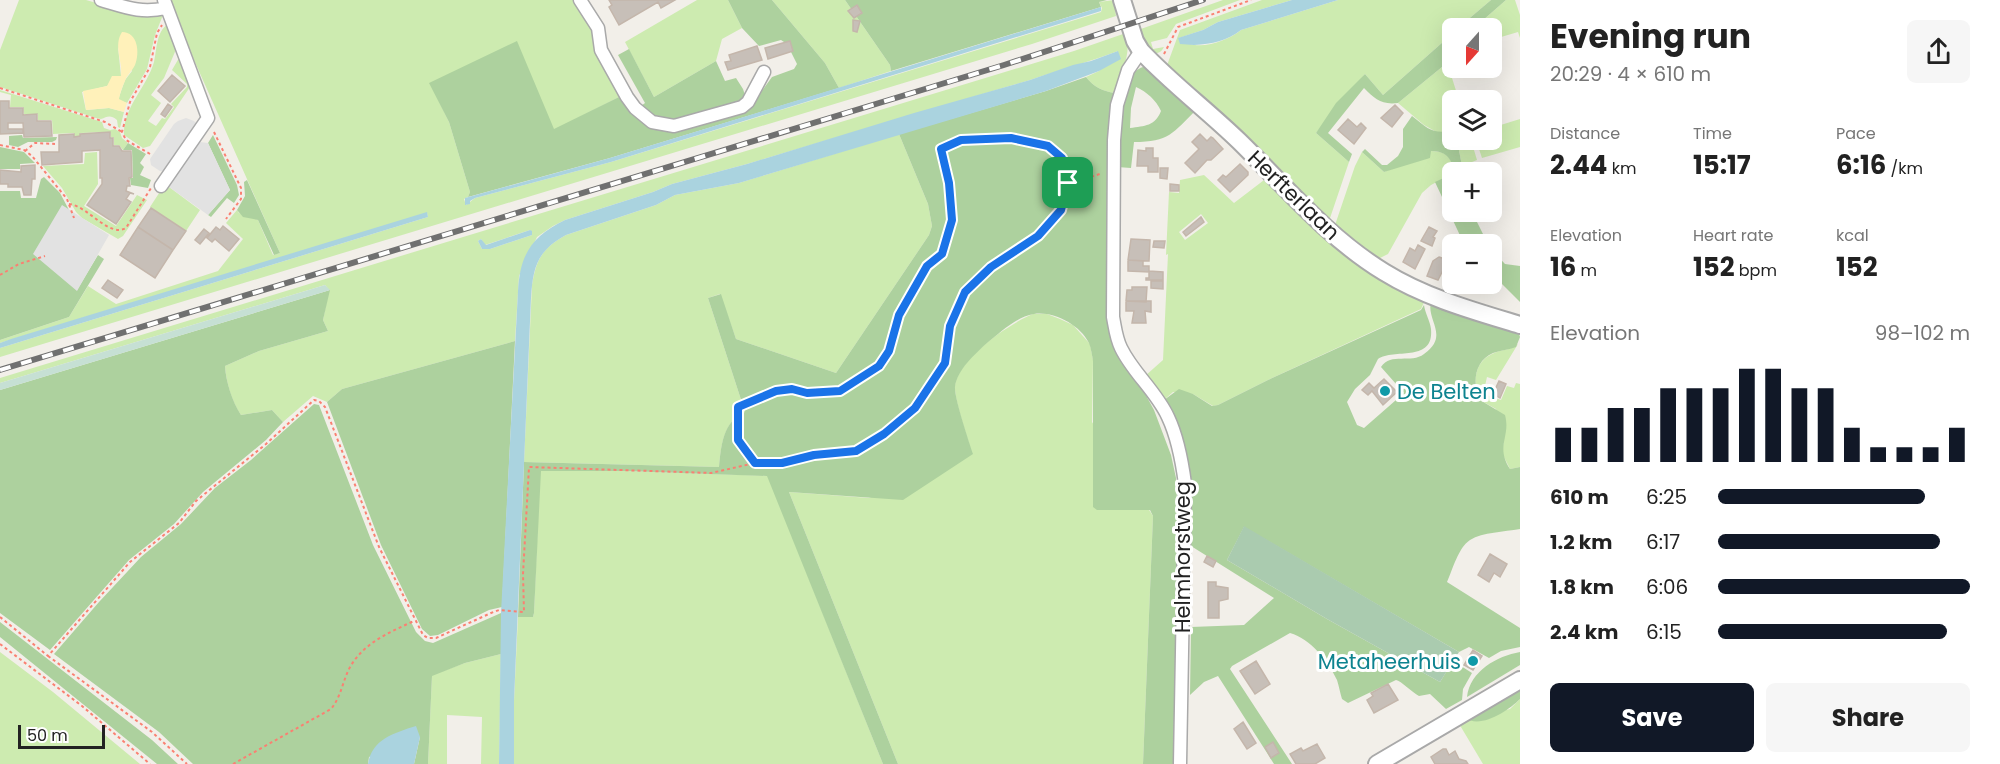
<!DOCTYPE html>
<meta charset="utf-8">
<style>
body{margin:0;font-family:Poppins,sans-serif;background:#f6f6f6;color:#222;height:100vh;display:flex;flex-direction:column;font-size:22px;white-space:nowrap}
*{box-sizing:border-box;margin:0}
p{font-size:20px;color:#767676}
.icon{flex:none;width:33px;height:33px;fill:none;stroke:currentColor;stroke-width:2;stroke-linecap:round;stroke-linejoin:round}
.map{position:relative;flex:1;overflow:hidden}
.side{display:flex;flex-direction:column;background:#fff;width:480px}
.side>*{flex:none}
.needle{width:39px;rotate:201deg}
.controls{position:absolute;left:1442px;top:18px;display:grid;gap:12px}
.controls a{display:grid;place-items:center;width:60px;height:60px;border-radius:9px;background:#fff;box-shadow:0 6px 24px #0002;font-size:30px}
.scale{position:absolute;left:18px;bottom:15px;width:87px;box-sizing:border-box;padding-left:6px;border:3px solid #222;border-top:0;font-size:16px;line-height:21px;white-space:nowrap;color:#222;-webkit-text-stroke:4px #fff;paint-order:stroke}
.pin{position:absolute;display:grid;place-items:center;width:51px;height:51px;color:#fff;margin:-26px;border-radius:12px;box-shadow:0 3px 9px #0006}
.round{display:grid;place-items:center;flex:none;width:63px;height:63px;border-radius:9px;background:#f6f6f6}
.head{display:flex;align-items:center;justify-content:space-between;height:102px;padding:0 30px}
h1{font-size:33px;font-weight:700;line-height:45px}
.stats{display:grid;grid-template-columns:repeat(3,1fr);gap:9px;height:102px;padding:6px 30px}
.stats div{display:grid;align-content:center}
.stats b{font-size:26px;font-weight:700}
.stats small{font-size:16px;font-weight:400}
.stats p{font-size:16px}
.chart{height:168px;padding:12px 30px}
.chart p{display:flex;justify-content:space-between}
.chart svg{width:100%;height:108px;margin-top:6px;stroke:#111827;stroke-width:6}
.action{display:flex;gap:12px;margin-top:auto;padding:12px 30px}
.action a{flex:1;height:69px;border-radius:9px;background:#111827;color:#fff;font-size:24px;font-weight:700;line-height:69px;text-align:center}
.action a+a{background:#f6f6f6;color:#222}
ul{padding:0 30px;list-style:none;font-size:20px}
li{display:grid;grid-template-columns:96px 72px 1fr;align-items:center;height:45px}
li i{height:15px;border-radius:8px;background:#111827}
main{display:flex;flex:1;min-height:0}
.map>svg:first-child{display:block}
</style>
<main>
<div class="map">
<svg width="1520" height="764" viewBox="0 0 1520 764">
<rect width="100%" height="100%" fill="#f2efe9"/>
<path fill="#cdebb0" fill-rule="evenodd" d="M19 0H86L142 16 163 15 155 35 147 69 127 103 118 100 125 80 132 71 118 47 121 76 107 86 82 92 86 110 109 108 124 112 120 128 118 127 117 120C110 114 107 117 101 119L96 118 0 87V50Z
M170 0H573L594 28V44L621 96 554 130 430 83 449 122 470 192 468 197 464 199 466 205 475 198 611 162 1101 12 1102 8 1099 2 1114 0 1116 16 1032 44 0 357V348L428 217 427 213 0 343V340L69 317 88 286 116 304 218 271 243 239 226 223 237 210 239 213 258 220 273 255 280 253 194 60Z
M697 0H728L742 28 722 39 716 61 654 97 625 42Z
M772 0H845L890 65 891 71 839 88 825 63Z
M1223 0H1240L1176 24 1167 38 1151 42 1153 49 1164 47C1161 53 1157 54 1151 53L1138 30Z
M1262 0H1292L1218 22 1203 30 1179 38C1195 53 1226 42 1241 30L1338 0H1491L1458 28H1452V34L1383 95 1365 74 1316 133 1349 162 1329 221 1166 68 1180 30Z
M1506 0H1515L1520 15V38L1518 32 1491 40V28H1474Z
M168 24 177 47 164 78 151 95 161 103 148 121 156 126 162 118 165 119 174 107 171 104 187 87V84L172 70 179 58H181L192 84 150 146 143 148 124 135C123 107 147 87 154 62 157 49 156 32 168 24Z
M1126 33C1132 54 1121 73 1115 93 1102 91 1094 87 1086 77L1099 71 1118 51C1089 62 1060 70 1030 80L747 164 672 184 653 192 565 220 553 226 537 237 519 276 515 341 342 389 327 402 313 396 283 422 272 410 241 415C232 402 226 382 225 366L259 351 328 331 323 320 329 290 325 285 0 383V378L1074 51ZM530 230 532 235 490 249H482L478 241 481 239 485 245Z
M1445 56 1459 100H1452V131L1440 134 1424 125 1398 103 1442 67V60Z
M0 90 102 122 104 128 110 130 115 129 120 132 122 138 128 143 123 150 119 145H114V138L111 137 110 132 80 133V136H74V133L53 134 52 120H38V114H24L23 107H10L11 95 0 92Z
M1520 119V147L1482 158 1476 140H1491V128Z
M899 134 928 204 932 226 929 235 836 373 736 339 720 294 708 298 745 412C723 421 721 447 719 467L524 462 532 285C536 260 542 248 566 235L656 205 675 195 739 183Z
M1457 140H1471L1477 160 1462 166Z
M1431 151C1449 152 1449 157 1456 172H1452V174L1431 185 1422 193 1388 254 1376 260 1334 228 1355 166 1362 152 1384 172Z
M97 152 98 184 84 206 116 226 137 195 147 200 123 236 118 239 82 218 76 212 62 188 43 166 84 164 85 153Z
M1204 175 1234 203 1268 177 1425 300 1421 309 1268 380 1218 405 1213 406 1193 394 1173 392 1164 400 1145 376 1163 360 1168 254 1166 255 1169 192 1179 193 1180 180ZM1201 214 1208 223 1185 240 1179 232Z
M165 184 200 210 186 231 150 207Z
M1033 314H1047L1060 319 1073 325 1090 344 1093 360 1092 422 1153 516 1143 764H898L789 492 869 498 972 454C967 435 957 409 955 390 952 362 1010 323 1033 314Z
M1518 344 1496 380 1487 377 1485 386 1489 388 1487 395 1501 400 1507 386 1514 388 1516 383 1520 384V467L1510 469 1502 453 1504 439 1496 409 1480 400C1472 384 1474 362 1492 354 1501 349 1510 351 1518 344Z
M540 471H626L768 476 883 764H514V701L518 617H533L534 613Z
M0 652 53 692 140 764H0Z
M501 654 499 764H481L482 717 447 715V764H428L432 675 465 663Z
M1520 699V764H1483L1458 722 1510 709Z"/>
<path fill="#add19e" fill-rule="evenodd" d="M728 0H772L825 63 839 88 610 158 468 197 470 192 449 122 429 83 517 41 554 129 621 96 654 127 751 106 772 77 794 69 797 64 787 44 781 40 759 46 742 28Z
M845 0H1107L1099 2 1101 7 891 71 890 65Z
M1491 0H1506L1474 28H1458Z
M1452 34V49L1442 60V67L1398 103C1381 105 1375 99 1364 88L1328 133 1352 154 1349 162 1316 133 1336 103 1365 74 1383 95Z
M629 49 654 97 716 61 725 81 736 78 743 89 745 95 740 102 672 122 657 120 641 106 645 103 618 55Z
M1143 67 1148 68 1196 110C1173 133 1169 142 1134 142L1131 168 1117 167C1118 146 1119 73 1143 67ZM1136 87C1147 92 1156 100 1161 111 1155 126 1145 126 1130 128L1131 108Z
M1086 77C1094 87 1102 91 1115 93L1111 337 1115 349 1121 361 1143 390 1154 410 1171 455 1176 478 1179 550 1176 658V764H1143L1153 516 1150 510H1097L1093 507V361C1092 355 1091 348 1089 343 1080 325 1054 311 1034 314 1016 317 1001 332 987 343 975 354 957 370 955 387 954 397 969 442 973 454L903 500 789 492 898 764H883L767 476 626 471H541L534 613 533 617H518L524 462 719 467C721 446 723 421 745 412L708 298 721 294 736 339 836 373 929 235 932 226 928 204 899 134 1046 91Z
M1412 116C1429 129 1431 134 1452 131V140H1457L1462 166 1456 172C1449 158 1449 152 1431 151L1430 158 1384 172 1362 152 1365 149 1382 165H1387L1398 156 1403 147V129Z
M22 135 23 138 57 137 56 140 52 142H28L18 147 9 145V136Z
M213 135 237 185 239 195 234 203 227 198 211 217 208 215 230 190 208 143Z
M128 143 146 154 140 163 144 167 140 175 151 180 148 188 131 185 130 178H133L132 150H123Z
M0 147 24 152 35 163 20 164V169H0Z
M1452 174V212H1472L1488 244H1464L1435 182Z
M44 177 60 193 69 210 62 206 77 290 98 255 104 259 69 317 0 340V191H20L21 198H36L41 179Z
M247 180 280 253 274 255 258 220 243 217 237 210 245 196 244 182Z
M1491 249 1505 264 1520 266V302L1491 273Z
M330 290 323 320 328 331 259 351 225 366C226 382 232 401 241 415L272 410 283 422 266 440 203 492 174 524 129 560 50 650 0 613V390Z
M1431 302 1518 331 1520 337 1516 347C1509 350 1501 350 1493 353 1474 361 1472 384 1480 400L1505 415C1511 437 1495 446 1510 469L1520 467V529C1504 532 1483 532 1470 540 1458 548 1453 569 1447 582L1520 628V647L1501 651 1489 658 1469 647 1459 652 1244 527 1227 560 1327 619 1440 682 1453 661 1472 673 1463 689 1462 700 1446 709 1430 694 1419 696C1412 692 1401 681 1396 680L1348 703 1342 699C1340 693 1339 686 1337 680 1328 661 1311 639 1290 633L1232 666 1230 669 1292 764H1274L1218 676 1204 682 1190 695 1191 627 1244 625 1274 598 1191 546 1190 506 1164 400 1179 389 1193 394 1212 406 1218 405 1268 380 1421 310 1424 305C1425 313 1430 321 1431 329 1434 363 1395 348 1378 359L1370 375 1355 389 1347 402 1357 425 1364 428 1404 393 1381 367C1391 352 1411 364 1424 354 1450 336 1426 320 1431 302Z
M515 341 502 607 489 610 438 635 430 636 422 629 381 545 327 402 342 389Z
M314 404 319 405 373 545 416 632 425 641 433 643 501 613V654L465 663 432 676 428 764H414L420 737 369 757 368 764H193L159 732 54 654 99 602 141 557 181 524 215 488 251 460Z
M0 622 152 740 178 764H157L0 637Z
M1520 652V665L1467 697C1470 671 1497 656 1520 652Z
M1520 686V699C1508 711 1481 729 1465 718Z"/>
<path fill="#c6e0d4" d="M325 285 330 290 0 390V383Z"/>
<path fill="#fff1ba" d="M122 32C138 32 140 53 135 65 132 71 127 75 125 81 122 87 120 93 119 99L127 103 124 112 109 108 86 110 83 91 107 86 112 76H121C123 61 113 46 122 32Z"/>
<path fill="#aacbaf" d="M1244 526 1459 652 1440 682 1327 619 1227 560Z"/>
<path fill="#e2e2e2" d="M186 118 194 121 197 124V128L193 127 173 157 175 159 166 172 160 171 151 165 150 159 174 124 178 121Z
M200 142 208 143 230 190 208 215 165 184 176 174Z
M62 205 109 235 77 291 33 254Z"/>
<path fill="#aad3df" d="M1292 0H1338L1241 30C1227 41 1212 44 1194 45 1189 45 1185 44 1180 44L1178 38 1203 30 1218 22Z
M1101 7V11L611 162 475 198 470 201V204L465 205V198L610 158Z
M1118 51 1121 59 1099 71 1046 91 739 183 675 195 656 205 566 235C537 251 533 267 531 298L514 701V764H499L501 613 518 291C520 254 532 236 565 220L653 192 672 184 747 164 914 113 1030 80 1073 65 1091 61Z
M427 212 428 217 0 348V343L11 339Z
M530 230 532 231V235L490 249H482L478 241 481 239 486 245Z
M416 726 420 737 414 764H368C372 739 394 733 416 726Z"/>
<path fill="#c7bfb8" stroke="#c4b6ab" stroke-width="1.5" d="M609 0H675L661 8 658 2 619 25 609 7 612 5Z
M857 5 862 13 854 18 848 11Z
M853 20 860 21 857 32 853 31Z
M790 41 793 51 768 59 765 48Z
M757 46 762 60 728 70 725 62 731 61 729 55Z
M172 75 185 86 170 102 158 91Z
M0 101H9V108H23V115L37 114V121H51L52 136 24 137 23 123H8V129H23V133L0 134Z
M168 104 172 107 165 117 161 114Z
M1395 105 1403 113 1392 127 1381 118Z
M1348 119 1357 127 1361 123 1366 128 1354 144 1338 130Z
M110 132V138H113V146H119L122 151H131L132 177 129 178 130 186H127L126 191 134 194 130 193 126 199 131 202 116 224 87 205 102 184V178H100V150L82 151V162L42 165 41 152H59V135L74 134V137L80 136V134Z
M1200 134 1207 141 1211 137 1213 138 1223 149 1211 160H1207L1195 173 1185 163 1199 149 1192 142Z
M1146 148H1153V158H1158V172H1148V166H1137L1138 150 1146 151Z
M1240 164 1248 172V175L1230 192 1218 180 1223 175 1226 177Z
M35 165V179H32L31 195H24L22 187H8V184H0V170L21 172V166Z
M1160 168H1168L1167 179 1160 178Z
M1170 184 1179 185V191H1170Z
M1451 195 1452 212 1453 213 1446 210Z
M151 208 186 231 173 250 138 227Z
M1201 217 1204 222 1186 236 1183 232Z
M223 226 239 239 229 251 215 239 212 242 207 238 216 227 220 230Z
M138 227 173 250 155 278 120 255Z
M1429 227 1437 231 1433 237 1435 238 1432 246 1421 241Z
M204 229 209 233 200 244 195 240Z
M1131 239 1150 240 1149 261 1128 260Z
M1154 241H1165L1164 248 1153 247Z
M1418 245 1425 249 1415 269 1403 262 1410 248 1415 251Z
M1439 257 1448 260 1438 280 1427 276 1433 261Z
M1128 260 1143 261V266H1149V272L1128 271Z
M1149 271 1163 272V280H1146V278H1149Z
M108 280 123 290 117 298 102 288Z
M1151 281H1163V289L1151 288Z
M1132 287H1147L1146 302 1126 301 1127 290H1132Z
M1126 301H1151V312L1145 311 1146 323H1132L1134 311H1126Z
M1384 379 1397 392 1383 405 1372 391 1368 395 1362 390 1369 383 1374 388Z
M1499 381 1506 384 1500 398 1493 394Z
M1490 554 1507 564 1500 577 1494 573 1489 582 1478 575Z
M1207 556 1216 561 1213 567 1204 562Z
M1208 582H1216V586L1228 588V599L1219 601V618H1208Z
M1473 650 1482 656 1473 670 1464 665Z
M1256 661 1270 684 1255 694 1240 671Z
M1388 684 1398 700 1374 713 1367 700 1373 696 1371 693Z
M1243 722 1256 743 1247 749 1234 729Z
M1273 742 1279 753 1271 758 1265 747Z
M1317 744 1325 758 1315 764H1296L1290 754 1301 748 1303 751Z
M1443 749H1446L1449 755 1455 751 1459 759 1466 761 1468 764H1435L1431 757Z"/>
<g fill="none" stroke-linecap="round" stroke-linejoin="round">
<defs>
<path id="minor" d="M101 0C125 7 141 14 166 8
M580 0 598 28 601 50 627 97 635 108 652 122 674 126 742 107 748 102 764 72
M1141 51 1128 70 1117 105 1114 140 1113 317C1115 327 1116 338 1121 348 1133 373 1156 391 1168 417 1178 438 1182 461 1185 484L1180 764
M161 186 208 118 164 0"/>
<path id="tertiary" d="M1122 0 1135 41 1141 51C1171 83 1207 110 1239 141 1285 186 1328 238 1384 272 1426 298 1474 311 1520 325
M1377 764 1520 680"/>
</defs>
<use href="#minor" stroke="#a9a9a9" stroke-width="15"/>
<use href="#tertiary" stroke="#a9a9a9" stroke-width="20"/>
<path stroke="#fa8072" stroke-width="2" stroke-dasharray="3 3" stroke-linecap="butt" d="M1164 54 1178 27 1251 0
M0 88 105 122 122 132
M214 132 241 188V199L226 219
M0 145 24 150 32 156 67 199 74 218
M25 151 35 143 55 144
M150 154 126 140 122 132 130 102 150 67 157 33 162 25
M1068 183C1080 178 1091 178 1102 173
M69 204C88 206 109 238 126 228L151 188
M0 275 19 264 45 256
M0 617 48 656 130 562 179 523 196 501 266 444 314 400 319 401 325 407 379 547 423 635 428 638H436L491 613 499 610 524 612 523 574 529 467 711 473 755 463 738 440V407L776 391 792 389 807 393 840 391 879 366 889 351 899 315 927 266 942 254 953 221 949 183 941 149 961 140 1011 138 1048 146 1062 158 1068 183 1061 210 1038 236 991 267 965 292 950 325 945 363 915 408 884 434 856 451 815 455 782 463H755
M0 644 82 706 150 764
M48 656 152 732 187 764
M233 764 331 709C340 698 342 685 348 671 361 644 388 633 414 621"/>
<use href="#minor" stroke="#fff" stroke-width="12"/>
<use href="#tertiary" stroke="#fff" stroke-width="16"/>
<defs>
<path id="rail" d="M0 370 1004 65 1203 0"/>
</defs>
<use href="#rail" stroke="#707070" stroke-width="6"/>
<use href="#rail" stroke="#fff" stroke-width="4" stroke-dasharray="11" stroke-linecap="butt"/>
</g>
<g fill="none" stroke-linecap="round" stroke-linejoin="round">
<defs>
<path id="route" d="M1011 138 1048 146 1062 158 1068 183 1061 210 1038 236 991 267 965 292 950 326 945 363 915 408 884 434 856 451 814 455 782 463H755L738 440V407L776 391 792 389 807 393 840 391 879 366 889 351 899 315 927 266 942 254 952 220 949 183 941 149 961 140Z"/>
</defs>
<use href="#route" stroke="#fff" stroke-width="12"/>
<use href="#route" stroke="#1a73e8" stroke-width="8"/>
</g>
<g fill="#0f9aa8" stroke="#fff" stroke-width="2">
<circle cx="1385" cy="391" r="6"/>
<circle cx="1473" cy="661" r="6"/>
</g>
<g text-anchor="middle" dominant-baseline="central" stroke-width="6" stroke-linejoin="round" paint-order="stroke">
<g font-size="21" fill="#222" stroke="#fff">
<text transform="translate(1294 195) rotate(44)">Herfterlaan</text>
<text transform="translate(1182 557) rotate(-90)">Helmhorstweg</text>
</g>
<g font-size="21" fill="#0d838f" stroke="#fff" text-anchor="start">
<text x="1397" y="391">De Belten</text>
<text x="1461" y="661" text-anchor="end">Metaheerhuis</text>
</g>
</g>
</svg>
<div class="controls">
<a><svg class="needle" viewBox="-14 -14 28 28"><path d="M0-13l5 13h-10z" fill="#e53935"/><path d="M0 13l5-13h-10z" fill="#767676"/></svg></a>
<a><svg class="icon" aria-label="layers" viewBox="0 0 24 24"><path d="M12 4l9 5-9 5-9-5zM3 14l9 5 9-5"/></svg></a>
<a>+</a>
<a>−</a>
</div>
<div class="scale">50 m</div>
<div class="pin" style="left:1068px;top:183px;background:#1e9e55"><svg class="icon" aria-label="arrive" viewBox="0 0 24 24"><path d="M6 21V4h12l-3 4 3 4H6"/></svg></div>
</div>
<section class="side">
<div class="head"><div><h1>Evening run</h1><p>20:29 · 4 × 610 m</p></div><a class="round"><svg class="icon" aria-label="share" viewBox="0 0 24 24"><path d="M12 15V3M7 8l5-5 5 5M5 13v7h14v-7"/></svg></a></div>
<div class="stats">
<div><p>Distance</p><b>2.44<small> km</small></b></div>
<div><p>Time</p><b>15:17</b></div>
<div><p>Pace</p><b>6:16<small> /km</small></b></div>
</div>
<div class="stats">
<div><p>Elevation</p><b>16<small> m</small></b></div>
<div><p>Heart rate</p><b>152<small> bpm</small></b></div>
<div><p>kcal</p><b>152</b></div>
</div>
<div class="chart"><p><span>Elevation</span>98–102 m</p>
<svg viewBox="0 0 160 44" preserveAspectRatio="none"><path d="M5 44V30M15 44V30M25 44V22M35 44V22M45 44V14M55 44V14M65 44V14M75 44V6M85 44V6M95 44V14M105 44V14M115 44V30M125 44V38M135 44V38M145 44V38M155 44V30"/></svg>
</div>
<ul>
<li><b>610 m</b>6:25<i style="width:82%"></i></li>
<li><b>1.2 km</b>6:17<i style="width:88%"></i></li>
<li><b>1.8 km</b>6:06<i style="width:100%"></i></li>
<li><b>2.4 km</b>6:15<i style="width:91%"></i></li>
</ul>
<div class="action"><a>Save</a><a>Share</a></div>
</section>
</main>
